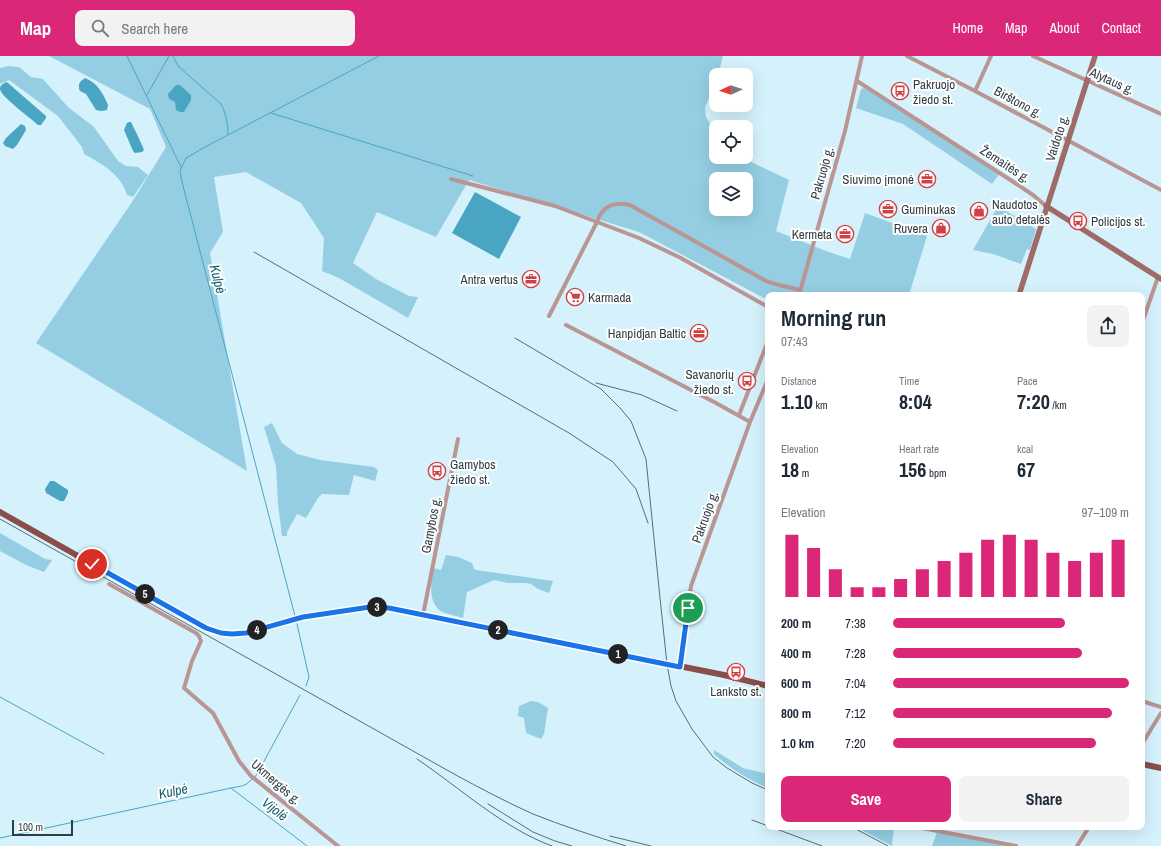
<!DOCTYPE html>
<meta charset="utf-8">
<style>
body{margin:0;font-family:"Archivo Narrow",sans-serif;background:#f2f2f3;color:#1f2937;height:100vh;display:flex;flex-direction:column;font-size:15px;white-space:nowrap}
*{box-sizing:border-box;margin:0}
p{font-size:13px;color:#747a83}
.icon{flex:none;width:22px;height:22px;fill:none;stroke:currentColor;stroke-width:2;stroke-linecap:round;stroke-linejoin:round}
.map{position:relative;flex:1;overflow:hidden}
.panel{position:absolute;left:765px;top:236px;width:380px;height:538px;display:flex;flex-direction:column;background:#fff;border-radius:8px;box-shadow:0 4px 16px #0002}
.panel>*{flex:none}
.needle{width:26px;rotate:267deg}
.buttons{position:absolute;left:709px;top:12px;display:grid;gap:8px}
.buttons a{display:grid;place-items:center;width:44px;height:44px;border-radius:8px;background:#fff;box-shadow:0 4px 16px #0002;font-size:20px}
.scale{position:absolute;left:12px;bottom:10px;width:61px;box-sizing:border-box;padding-left:4px;border:2px solid #303e44;border-top:0;font-size:11px;line-height:14px;white-space:nowrap;color:#303e44;-webkit-text-stroke:3px #fff;paint-order:stroke}
.pin{position:absolute;display:grid;place-items:center;width:34px;height:34px;color:#fff;margin:-17px;border:2px solid #fff;border-radius:50%;box-shadow:0 1px 4px #0007}
.km{position:absolute;width:20px;height:20px;margin:-10px;border-radius:50%;background:#222;color:#fff;font-size:11px;line-height:20px;text-align:center}
.round{display:grid;place-items:center;flex:none;width:42px;height:42px;border-radius:8px;background:#f2f2f3}
.overview{display:flex;align-items:center;justify-content:space-between;height:68px;padding:0 16px}
h1{font-size:22px;font-weight:700;line-height:30px}
.figures{display:grid;grid-template-columns:repeat(3,1fr);gap:6px;height:68px;padding:4px 16px}
.figures div{display:grid;align-content:center}
.figures b{font-size:20px;font-weight:700}
.figures small{font-size:11px;font-weight:400}
.figures p{font-size:11px}
.chart{height:112px;padding:8px 16px}
.chart p{display:flex;justify-content:space-between}
.chart svg{width:100%;height:72px;margin-top:4px;stroke:#db2777;stroke-width:6}
.primary-button{display:flex;gap:8px;margin-top:auto;padding:8px 16px}
.primary-button a{flex:1;height:46px;border-radius:8px;background:#db2777;color:#fff;font-size:16px;font-weight:700;line-height:46px;text-align:center}
.primary-button a+a{background:#f2f2f3;color:#1f2937}
ul{padding:0 16px;list-style:none;font-size:13px}
li{display:grid;grid-template-columns:64px 48px 1fr;align-items:center;height:30px}
li i{height:10px;border-radius:5px;background:#db2777}
header{display:flex;align-items:center;gap:24px;box-sizing:border-box;height:56px;padding:0 20px;background:#db2777;color:#fff}
header strong{font-size:19px}
nav{display:flex;gap:22px;margin-inline-start:auto;font-size:14px}
.search{width:280px;height:36px;background:#f2f2f3;display:flex;align-items:center;gap:10px;box-sizing:border-box;padding:0 14px;border-radius:8px;color:#747a83;font-size:15px}
.map>svg:first-child{display:block}
</style>
<header>
<strong>Map</strong>
<div class="search"><svg class="icon" aria-label="search" viewBox="0 0 24 24"><circle cx="10" cy="10" r="6"/><path d="M15 15l6 6"/></svg>Search here</div>
<nav><a>Home</a><a>Map</a><a>About</a><a>Contact</a></nav>
</header>
<div class="map">
<svg width="1161" height="790" viewBox="0 0 1161 790">
<rect width="100%" height="100%" fill="#d5f2fc"/>
<path fill="#95cee2" fill-rule="evenodd" d="M49 0H723L718 19H716V26L705 51 706 61 716 78V101H741L789 124 776 175 826 195 850 203 865 157 927 180 909 239H768V244L639 176 469 124 436 181 377 156 353 207 376 223 409 240 418 241 408 262 339 222 322 215 324 182 301 147 246 116 214 121 223 176 210 197 247 415 36 287 132 146 166 91 150 53ZM716 123H746V153H716Z
M8 10 19 11 31 21 43 23 68 51 94 71 118 105 126 110 138 111 148 119 133 141 127 139C121 118 102 108 84 98L82 91 58 60 9 24 0 28V12Z
M864 32 908 58 1000 117 992 128 903 68 856 52 861 33Z
M998 150 1036 173 1030 194 1027 193 1021 208 993 198 973 194Z
M272 367 282 387 297 398 320 404 374 411 378 414 375 425 354 419 349 439 322 438 318 442 306 462 297 458 287 476V480H282L278 448 276 410 264 371Z
M0 477 45 503 52 504 44 516 26 509 0 495Z
M446 499 458 501 472 507 474 513 476 514 553 525 549 537 538 533 531 528 525 527H508L494 524 467 536 463 562C457 560 451 559 445 557 427 550 431 528 433 512L441 514Z
M531 645 538 646 548 652 544 678 541 683 526 677 524 662 518 660 519 650Z
M714 694 743 712 768 718V732C747 723 731 713 714 698Z
M856 771H894L892 790Z
M937 776 1016 790H932Z"/>
<path fill="#4aa5c3" d="M85 22C98 27 103 38 108 49L107 54 101 55 96 54 86 38 80 35 79 33V28L81 25Z
M6 26 8 27 46 60V62L41 69H38C32 63 0 40 0 33 0 29 3 28 6 26Z
M176 29H180L191 39V44L184 56H180L176 54 175 46C171 44 168 43 168 38Z
M129 66H131C135 74 141 86 144 94L142 96 135 97 133 95 124 74 127 67Z
M21 68 25 70 26 74 17 89 13 93 5 90 3 87 6 82Z
M475 136 521 161 499 203 452 177Z
M50 425H54L68 434V437L64 445H60L46 437 45 433Z"/>
<g fill="none" stroke-linecap="round" stroke-linejoin="round">
<path stroke="#4aa5c3" stroke-width="1" d="M127 0 181 111
M173 0 178 10 221 48C226 57 228 68 228 78
M147 39 169 0
M271 57 473 120
M295 560 182 126 180 115 186 102 205 91 379 0
M297 568 309 621 306 630
M0 641 104 698
M255 721 263 707 300 639
M231 732 307 790
M0 782 231 732C241 730 245 731 252 723"/>
<path stroke="#b99593" stroke-width="4" d="M907 0 975 35 1161 134
M1033 0 1161 58
M857 25 1012 125 1033 139 1046 150
M975 35 991 0
M451 123 555 150 597 166C602 150 614 145 630 149L766 225 775 228 800 234
M799 239 845 75 862 0
M549 260 597 166 639 182 679 201 768 251
M768 260V263
M1142 267 1158 221
M566 269 716 347 750 366
M739 359 768 285
M109 528 196 577 199 580 201 585 192 605 184 632 213 657 239 705 251 720 338 790
M423 559 458 383
M680 611 691 530 750 366 768 323
M1142 645 1161 651
M1142 688 1161 657
M917 771 1016 790
M1077 790 1089 771"/>
<path stroke="#9e6b68" stroke-width="5.5" d="M1046 150 1161 223
M1019 239 1095 0"/>
<path stroke="#894d4a" stroke-width="6" d="M0 456 206 572 221 577 232 578 246 577 303 561 370 551 389 552 724 619 768 630
M1142 708 1161 712"/>
<path stroke="#596b72" stroke-width="1" d="M254 196 569 377 613 406 636 433 648 467
M515 282 601 333 620 352 631 365 646 403 660 542 667 608 671 630 676 645 692 673 713 701 727 712 752 727 768 734
M596 327 642 339 677 355
M0 463 454 718C480 732 506 746 533 758 563 770 594 780 626 790
M417 703C460 732 503 772 552 790
M488 748 533 776 555 785 572 790
M752 764 768 770
M771 771 822 790
M852 771 888 790
M610 780 651 790"/>
</g>
<g fill="none" stroke-linecap="round" stroke-linejoin="round">
<defs>
<path id="route" d="M92 508 206 572 221 577 232 578 246 577 303 561 370 551 389 552 680 611 688 552"/>
</defs>
<use href="#route" stroke="#fff" stroke-width="8"/>
<use href="#route" stroke="#1a73e8" stroke-width="5"/>
</g>
<defs>
<symbol id="bus-ring" viewBox="-11 -11 22 22"><circle r="9.5" fill="#fff" stroke="#d04044" stroke-width="1.5"/><path d="M-5-6H5V4H4V6H2V4H-2V6H-4V4H-5ZM-3.5-4V0h7V-4ZM-3.5 1.2v1.5H-2V1.2ZM2 1.2v1.5H3.5V1.2Z" fill="#d04044"/></symbol>
<symbol id="office-ring" viewBox="-11 -11 22 22"><circle r="9.5" fill="#fff" stroke="#d04044" stroke-width="1.5"/><path d="M-6-3h4V-5.5h4V-3h4V5H-6ZM-1-4.5V-3h2v-1.5ZM-6 0V1H6V0Z" fill="#d04044"/></symbol>
<symbol id="shop-ring" viewBox="-11 -11 22 22"><circle r="9.5" fill="#fff" stroke="#d04044" stroke-width="1.5"/><path d="M-5-2.5h2.3a2.7 3.5 0 0 1 5.4 0H5L5.5 6h-11ZM-1.5-2.5h3a1.5 2.3 0 0 0-3 0Z" fill="#d04044"/></symbol>
<symbol id="supermarket-ring" viewBox="-11 -11 22 22"><circle r="9.5" fill="#fff" stroke="#d04044" stroke-width="1.5"/><path d="M-6-5.5h2.5l.6 2H6L4.5 2H-2.5L-4.4-4H-6ZM-1.5 3.2a1.3 1.3 0 1 0 .1 0ZM3 3.2a1.3 1.3 0 1 0 .1 0Z" fill="#d04044"/></symbol>
</defs>
<g fill-rule="evenodd">
<use href="#bus-ring" x="890" y="25" width="20" height="20"/>
<use href="#office-ring" x="917" y="113" width="20" height="20"/>
<use href="#office-ring" x="878" y="143" width="20" height="20"/>
<use href="#shop-ring" x="969" y="145" width="20" height="20"/>
<use href="#bus-ring" x="1068" y="155" width="20" height="20"/>
<use href="#shop-ring" x="931" y="162" width="20" height="20"/>
<use href="#office-ring" x="835" y="168" width="20" height="20"/>
<use href="#office-ring" x="521" y="213" width="20" height="20"/>
<use href="#supermarket-ring" x="565" y="231" width="20" height="20"/>
<use href="#office-ring" x="689" y="267" width="20" height="20"/>
<use href="#bus-ring" x="737" y="315" width="20" height="20"/>
<use href="#bus-ring" x="427" y="405" width="20" height="20"/>
<use href="#bus-ring" x="726" y="606" width="20" height="20"/>
</g>
<g text-anchor="middle" dominant-baseline="central" stroke-width="4" stroke-linejoin="round" paint-order="stroke">
<g font-size="13" fill="#303e44" stroke="#fff">
<text transform="translate(1112 25) rotate(24)">Alytaus g.</text>
<text transform="translate(1018 46) rotate(28)">Birštono g.</text>
<text transform="translate(1057 82) rotate(-72)">Vaidoto g.</text>
<text transform="translate(1005 108) rotate(33)">Žemaitės g.</text>
<text transform="translate(822 117) rotate(-74)">Pakruojo g.</text>
<text transform="translate(705 461) rotate(-70)">Pakruojo g.</text>
<text transform="translate(431 469) rotate(-79)">Gamybos g.</text>
<text transform="translate(276 726) rotate(41)">Ukmergės g.</text>
</g>
<g font-size="13" fill="#303e44" stroke="#fff" text-anchor="start">
<text x="913" y="28">Pakruojo<tspan x="913" dy="15">žiedo st.</tspan></text>
<text x="914" y="123" text-anchor="end">Siuvimo įmonė</text>
<text x="992" y="148">Naudotos<tspan x="992" dy="15">auto detalės</tspan></text>
<text x="901" y="153">Guminukas</text>
<text x="1091" y="165">Policijos st.</text>
<text x="928" y="172" text-anchor="end">Ruvera</text>
<text x="832" y="178" text-anchor="end">Kermeta</text>
<text x="518" y="223" text-anchor="end">Antra vertus</text>
<text x="588" y="241">Karmada</text>
<text x="686" y="277" text-anchor="end">Hanpidjan Baltic</text>
<text x="734" y="318" text-anchor="end">Savanorių<tspan x="734" dy="15">žiedo st.</tspan></text>
<text x="450" y="408">Gamybos<tspan x="450" dy="15">žiedo st.</tspan></text>
<text x="736" y="635" text-anchor="middle">Lanksto st.</text>
</g>
<g font-size="14" font-style="italic" fill="#186076" stroke="#fff">
<text transform="translate(218 223) rotate(76)">Kulpė</text>
<text transform="translate(173 735) rotate(-12)">Kulpė</text>
<text transform="translate(275 753) rotate(38)">Vijolė</text>
</g>
</g>
</svg>
<div class="buttons">
<a><svg class="needle" viewBox="-14 -14 28 28"><path d="M0-13l5 13h-10z" fill="#e53935"/><path d="M0 13l5-13h-10z" fill="#747a83"/></svg></a>
<a><svg class="icon" aria-label="locate" viewBox="0 0 24 24"><circle cx="12" cy="12" r="6"/><path d="M12 2v4M12 18v4M2 12h4M18 12h4"/></svg></a>
<a><svg class="icon" aria-label="layers" viewBox="0 0 24 24"><path d="M12 4l9 5-9 5-9-5zM3 14l9 5 9-5"/></svg></a>
</div>
<div class="scale">100 m</div>
<div class="pin" style="left:688px;top:552px;background:#1e9e55"><svg class="icon" aria-label="arrive" viewBox="0 0 24 24"><path d="M6 21V4h12l-3 4 3 4H6"/></svg></div>
<div class="pin" style="left:92px;top:508px;background:#d93025"><svg class="icon" aria-label="check" viewBox="0 0 24 24"><path d="M5 12l5 5 9-10"/></svg></div>
<b class="km" style="left:618px;top:598px">1</b>
<b class="km" style="left:498px;top:574px">2</b>
<b class="km" style="left:377px;top:551px">3</b>
<b class="km" style="left:257px;top:574px">4</b>
<b class="km" style="left:145px;top:538px">5</b>
<section class="panel">
<div class="overview"><div><h1>Morning run</h1><p>07:43</p></div><a class="round"><svg class="icon" aria-label="share" viewBox="0 0 24 24"><path d="M12 15V3M7 8l5-5 5 5M5 13v7h14v-7"/></svg></a></div>
<div class="figures">
<div><p>Distance</p><b>1.10<small> km</small></b></div>
<div><p>Time</p><b>8:04</b></div>
<div><p>Pace</p><b>7:20<small> /km</small></b></div>
</div>
<div class="figures">
<div><p>Elevation</p><b>18<small> m</small></b></div>
<div><p>Heart rate</p><b>156<small> bpm</small></b></div>
<div><p>kcal</p><b>67</b></div>
</div>
<div class="chart"><p><span>Elevation</span>97–109 m</p>
<svg viewBox="0 0 160 44" preserveAspectRatio="none"><path d="M5 44V6M15 44V14M25 44V27M35 44V38M45 44V38M55 44V33M65 44V27M75 44V22M85 44V17M95 44V9M105 44V6M115 44V9M125 44V17M135 44V22M145 44V17M155 44V9"/></svg>
</div>
<ul>
<li><b>200 m</b>7:38<i style="width:73%"></i></li>
<li><b>400 m</b>7:28<i style="width:80%"></i></li>
<li><b>600 m</b>7:04<i style="width:100%"></i></li>
<li><b>800 m</b>7:12<i style="width:93%"></i></li>
<li><b>1.0 km</b>7:20<i style="width:86%"></i></li>
</ul>
<div class="primary-button"><a>Save</a><a>Share</a></div>
</section>
</div>
